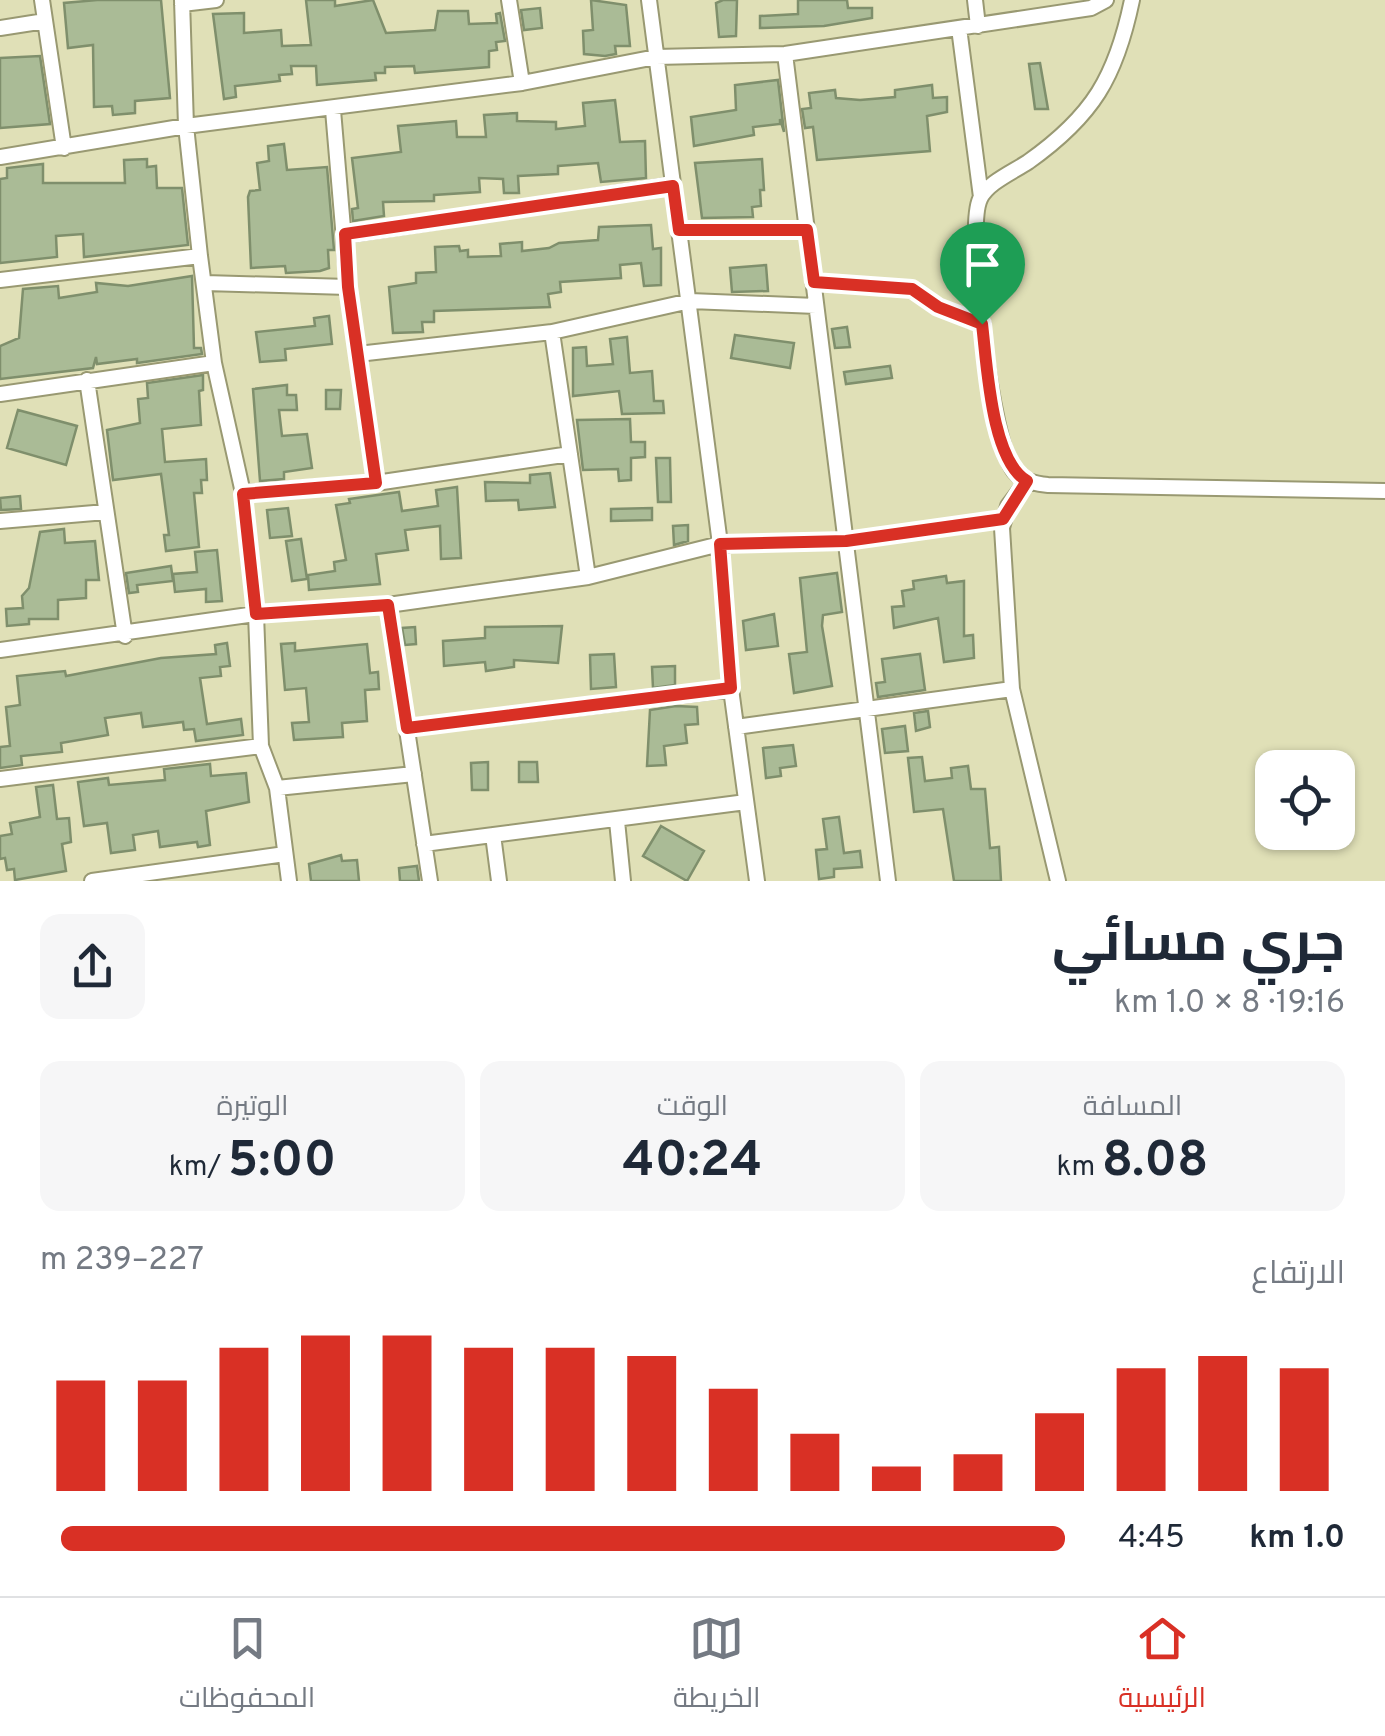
<!DOCTYPE html>
<html lang="ar">
<meta charset="utf-8">
<style>
body{margin:0;font-family:Overpass,Cairo,sans-serif;background:#f6f6f7;color:#1f2937;direction:rtl;height:100vh;display:flex;flex-direction:column;font-size:38px;white-space:nowrap}
*{box-sizing:border-box;margin:0}
p{font-size:32px;color:#747a83}
.icon{flex:none;width:55px;height:55px;fill:none;stroke:currentColor;stroke-width:2;stroke-linecap:round;stroke-linejoin:round}
.map{position:relative;height:881px;overflow:hidden;direction:ltr}
.side{display:flex;flex-direction:column;background:#fff;flex:1}
.side>*{flex:none}
.fabs{position:absolute;left:1255px;top:750px;display:grid;gap:20px}
.fabs a{display:grid;place-items:center;width:100px;height:100px;border-radius:20px;background:#fff;box-shadow:0 2px 8px #0004;font-size:50px}
.pin{position:absolute;display:grid;place-items:center;width:85px;height:85px;color:#fff;margin:-102px -42px;border-radius:50% 50% 50% 0;rotate:-45deg;box-shadow:0 0 10px #0007}
.pin .icon{rotate:45deg}
.round{display:grid;place-items:center;flex:none;width:105px;height:105px;border-radius:20px;background:#f6f6f7}
.summary{display:flex;align-items:center;justify-content:space-between;height:170px;padding:0 40px}
h1{font-size:55px;font-weight:700;line-height:75px}
.metrics{display:grid;grid-template-columns:repeat(3,1fr);gap:15px;height:170px;padding:10px 40px}
.metrics div{display:grid;align-content:center;border-radius:20px;background:#f6f6f7;text-align:center}
.metrics b{font-size:50px;font-weight:700}
.metrics small{font-size:28px;font-weight:400}
.metrics p{font-size:28px}
.chart{height:280px;padding:20px 40px}
.chart p{display:flex;justify-content:space-between}
.chart svg{width:100%;height:180px;margin-top:10px;stroke:#d93025;stroke-width:6}
ul{padding:0 40px;list-style:none;font-size:32px}
li{display:grid;grid-template-columns:160px 120px 1fr;align-items:center;height:75px}
li i{height:25px;border-radius:12px;background:#d93025}
.tab-bar{display:flex;justify-content:space-around;align-items:center;height:140px;border-top:2px solid #e0e1e3;background:#fff;font-size:28px;color:#747a83}
.tab-bar a{display:grid;justify-items:center;gap:5px}
.tab-bar .selected{color:#d93025}
.map>svg:first-child{display:block}
</style>
<div class="map">
<svg width="1385" height="881" viewBox="0 0 1385 881">
<rect width="100%" height="100%" fill="#e0e0b7"/>
<path fill="#aabb96" stroke="#7f8f6c" stroke-width="2.5" d="M97 0H161L170 98 135 101V113L113 115 112 106 94 107 93 45 68 48 64 3Z
M306 0H335V6L373 0 386 33 435 30 438 11H468L469 24 497 23 496 14 500 13 505 41 496 42 497 50 489 51V67L415 73 414 66 385 67V73H375L376 80 317 85 316 66H291L292 74 279 75 280 81 235 86 236 97 224 99 213 14 244 13V33L281 30 282 46 311 45Z
M591 0 626 5 630 46H615L616 54 605 56 584 54 583 31 593 30Z
M723 0H737L736 36 719 37 716 3Z
M798 0H847L848 8H872V18L824 26 760 28V16L798 14Z
M540 8 542 28 524 30 521 10Z
M40 56 50 124 0 128V58Z
M1040 63 1048 109H1035L1029 64Z
M778 80 784 132 780 119V124L753 127 754 135 694 146 691 117 736 110 735 85Z
M932 85 933 98 947 97V112L927 116 930 151 817 160 813 127 805 128 802 109 811 108 809 93 835 90 836 98 860 100 895 97V90Z
M615 100 620 142 645 141 646 178 601 182 598 163 558 166V174L518 176 519 193H504L503 179 479 178 480 192 434 195V201L383 202 384 216 353 221 352 209 358 208 352 158 401 152 398 126 456 121 457 137H486L484 115 517 113V121L556 122V129L585 126 583 103Z
M284 144 287 170 327 167 334 250H328L329 268 320 271 286 273 285 266 251 268 248 197 250 191 260 190 257 163 269 161 268 146Z
M147 159V167L156 166 157 188H182L188 245 84 257 83 234 56 236 57 257 0 263V179L7 178V168L43 164V183H125L124 160Z
M762 159 764 190H760L761 206 752 207 753 217 702 218 695 163Z
M651 225 653 249 661 248V285L644 286 641 263 620 265 621 278 560 282 561 292 548 294 550 307 434 311V322H422L423 332 393 333 389 287 416 283V273L436 272 435 247 459 246 460 251 468 250V257L501 256 500 244 522 242V251L549 248 559 243 598 240 599 227Z
M766 265 768 291 732 292 730 268Z
M192 276 194 348H201L202 354 137 363V359L97 364 96 357 93 368 0 379V346L19 338 23 289 58 286 59 298 97 292 96 283 128 286Z
M329 316 332 344 285 349 286 360 260 362 256 332 315 326 314 318Z
M847 327 850 347 835 348 832 329Z
M735 335 794 343 790 368 731 358Z
M627 337 630 373 652 371 654 401H663L664 413 622 414 619 391 573 396V348L586 347 587 366 613 364 610 339Z
M890 366 892 378 846 384 844 372Z
M203 375V390L199 391 201 425 162 429 165 462 206 459 207 480H201L202 493H194L199 547 166 551 164 535H169L161 474 113 480 107 430 140 423 138 399 148 398 147 383Z
M287 385V395H296L297 410H279L282 436 307 434 312 468 284 472V479L260 481 253 389Z
M326 390H341L340 409H326Z
M18 410 77 426 66 465 7 448Z
M630 419 631 442H645V457L631 458V480L619 481 618 469 583 470 577 420Z
M656 458H670L671 502H658Z
M550 473 555 507 519 510 518 500 486 501 485 482 530 483V475Z
M457 487 461 558 441 559 440 526 405 530 408 550 376 554 380 584 309 590 308 575 335 571 334 562 346 560 336 505 350 503 349 499 399 492 402 511 438 506 436 490Z
M20 496 21 509 1 510 0 498Z
M288 508 292 536 270 538 267 510Z
M652 508V520L611 521V509Z
M688 525V541L674 545 673 526Z
M64 529 65 543 95 541 99 580H86V598L58 600V619H29V624L7 626 6 609 23 608 22 596 29 588 40 532Z
M301 539 307 579 292 581 286 541Z
M217 550 222 601 206 602V589L175 592 173 574 197 572 195 552Z
M171 566 173 581 137 585 138 592 129 593 126 573Z
M837 573 842 612 823 615 822 626 832 686 794 693 789 654 807 652 800 578Z
M946 576 947 583 964 581V636L973 635 974 658 944 662 938 618 894 628 892 607 904 606 902 591 914 589 913 581Z
M774 614 778 646 746 650 743 621Z
M562 626 558 663 514 660V667L486 671 485 662 444 666 443 641 485 638V627Z
M415 627 416 644 405 645 402 628Z
M227 643 230 666 220 667 221 676 200 678 207 724 241 719 243 735 196 741 194 729 184 730 183 722 143 727 141 713 105 718 108 735 61 743 62 752 21 756 22 765 0 768V747L10 746 6 707 20 705 17 676 65 671 66 676 161 658 216 654 215 645Z
M295 643V651L367 644 370 673 378 672 379 689 365 690 367 721 342 723 343 737 294 740 292 723 309 722 306 688 285 690 281 644Z
M614 654 616 687 591 689 590 655Z
M920 654 925 690 878 697 876 683 885 682 882 659Z
M675 666V685L653 688 652 667Z
M676 706 697 707 698 724 685 725 687 743 664 746 666 765 647 766 650 710Z
M928 711 930 727 916 731 914 713Z
M905 726 908 751 885 753 882 729Z
M793 745 796 766 780 768 781 776 766 778 763 748Z
M922 757 925 781 952 778 951 768 968 766 971 789H985L990 848 999 847 1001 881H954L943 809 914 812 908 758Z
M488 762V790H472L471 763Z
M519 762H537L538 782H519Z
M210 764 211 776 246 773 249 802 206 811 210 845 198 847 197 842 160 847 158 831 133 835 135 850 111 853 107 823 84 826 78 782 108 778 109 785 165 780 164 769Z
M53 785 57 819 69 818 71 842 62 844 66 871 15 880 14 869 7 870 5 858 0 859V836L12 834 10 823 40 817 36 787Z
M839 817 844 853 860 851 862 867 834 869V877L819 879 816 850 827 849 823 819Z
M661 826 704 851 687 881 643 856Z
M341 855 342 861 357 860 359 881H311L309 864Z
M417 866 419 881H400L399 868Z"/>
<g fill="none" stroke-linecap="round" stroke-linejoin="round">
<defs>
<path id="minor" d="M42 0 64 148
M182 0 186 126 200 256 214 363 243 493 256 614 261 746 277 788 289 881
M509 0 522 83
M649 0 720 544 731 689 757 881
M975 0 978 26
M1132 0C1116 77 1093 116 1028 162 1013 172 987 183 980 199 965 231 992 444 1014 471 1022 481 1035 484 1048 485L1385 491
M182 4 216 0
M0 28 45 21
M959 28 981 197
M785 54 888 881
M333 110 348 287 376 483
M0 157 186 126 522 83 656 57 785 54 1091 8 1106 0
M679 229H807
M345 235 673 185
M0 280 200 256
M813 282 912 289 938 307 983 325
M205 283 348 287
M552 332 588 577
M358 354 552 332 690 301 816 306
M87 380 125 636
M0 394 214 363
M1027 481 1008 506 1002 528 1012 689 1058 881
M243 493 376 483 570 454
M0 521 106 512
M388 605 430 881
M0 650 256 614 388 605 588 577 720 544 846 541 1003 519
M736 727 1012 689
M407 728 731 689
M0 779 261 746
M277 788 414 774
M617 821 623 881
M493 835 499 881
M424 844 746 802
M92 881 285 854"/>
</defs>
<use href="#minor" stroke="#999972" stroke-width="18"/>
<use href="#minor" stroke="#fff" stroke-width="14"/>
</g>
<g fill="none" stroke-linecap="round" stroke-linejoin="round">
<defs>
<path id="route" d="M673 186 679 230H807L814 282 912 289 938 307 982 324C987 364 991 460 1027 481L1003 519 846 541 720 544 731 688 407 728 388 605 256 614 243 494 376 483 348 287 345 234Z"/>
</defs>
<use href="#route" stroke="#fff" stroke-width="20"/>
<use href="#route" stroke="#d93025" stroke-width="12"/>
</g>
</svg>
<div class="fabs">
<a><svg class="icon" aria-label="locate" viewBox="0 0 24 24"><circle cx="12" cy="12" r="6"/><path d="M12 2v4M12 18v4M2 12h4M18 12h4"/></svg></a>
</div>
<div class="pin" style="left:982px;top:324px;background:#1e9e55"><svg class="icon" aria-label="arrive" viewBox="0 0 24 24"><path d="M6 21V4h12l-3 4 3 4H6"/></svg></div>
</div>
<section class="side">
<div class="summary"><div><h1>جري مسائي</h1><p>19:16 · 8 × 1.0 km</p></div><a class="round"><svg class="icon" aria-label="share" viewBox="0 0 24 24"><path d="M12 15V3M7 8l5-5 5 5M5 13v7h14v-7"/></svg></a></div>
<div class="metrics">
<div><p>المسافة</p><b>8.08<small> km</small></b></div>
<div><p>الوقت</p><b>40:24</b></div>
<div><p>الوتيرة</p><b>5:00<small> /km</small></b></div>
</div>
<div class="chart"><p><span>الارتفاع</span>227–239 m</p>
<svg viewBox="0 0 160 44" preserveAspectRatio="none"><path d="M5 44V17M15 44V17M25 44V9M35 44V6M45 44V6M55 44V9M65 44V9M75 44V11M85 44V19M95 44V30M105 44V38M115 44V35M125 44V25M135 44V14M145 44V11M155 44V14"/></svg>
</div>
<ul>
<li><b>1.0 km</b>4:45<i style="width:98%"></i></li>
</ul>
</section>
<nav class="tab-bar">
<a class="selected"><svg class="icon" aria-label="home" viewBox="0 0 24 24"><path d="M3 11l9-7 9 7M6 9v11h12V9"/></svg>الرئيسية</a>
<a><svg class="icon" aria-label="map" viewBox="0 0 24 24"><path d="M3 6l6-2 6 2 6-2v14l-6 2-6-2-6 2zM9 4v14M15 6v14"/></svg>الخريطة</a>
<a><svg class="icon" aria-label="saved" viewBox="0 0 24 24"><path d="M7 4h10v16l-5-4-5 4z"/></svg>المحفوظات</a>
</nav>
